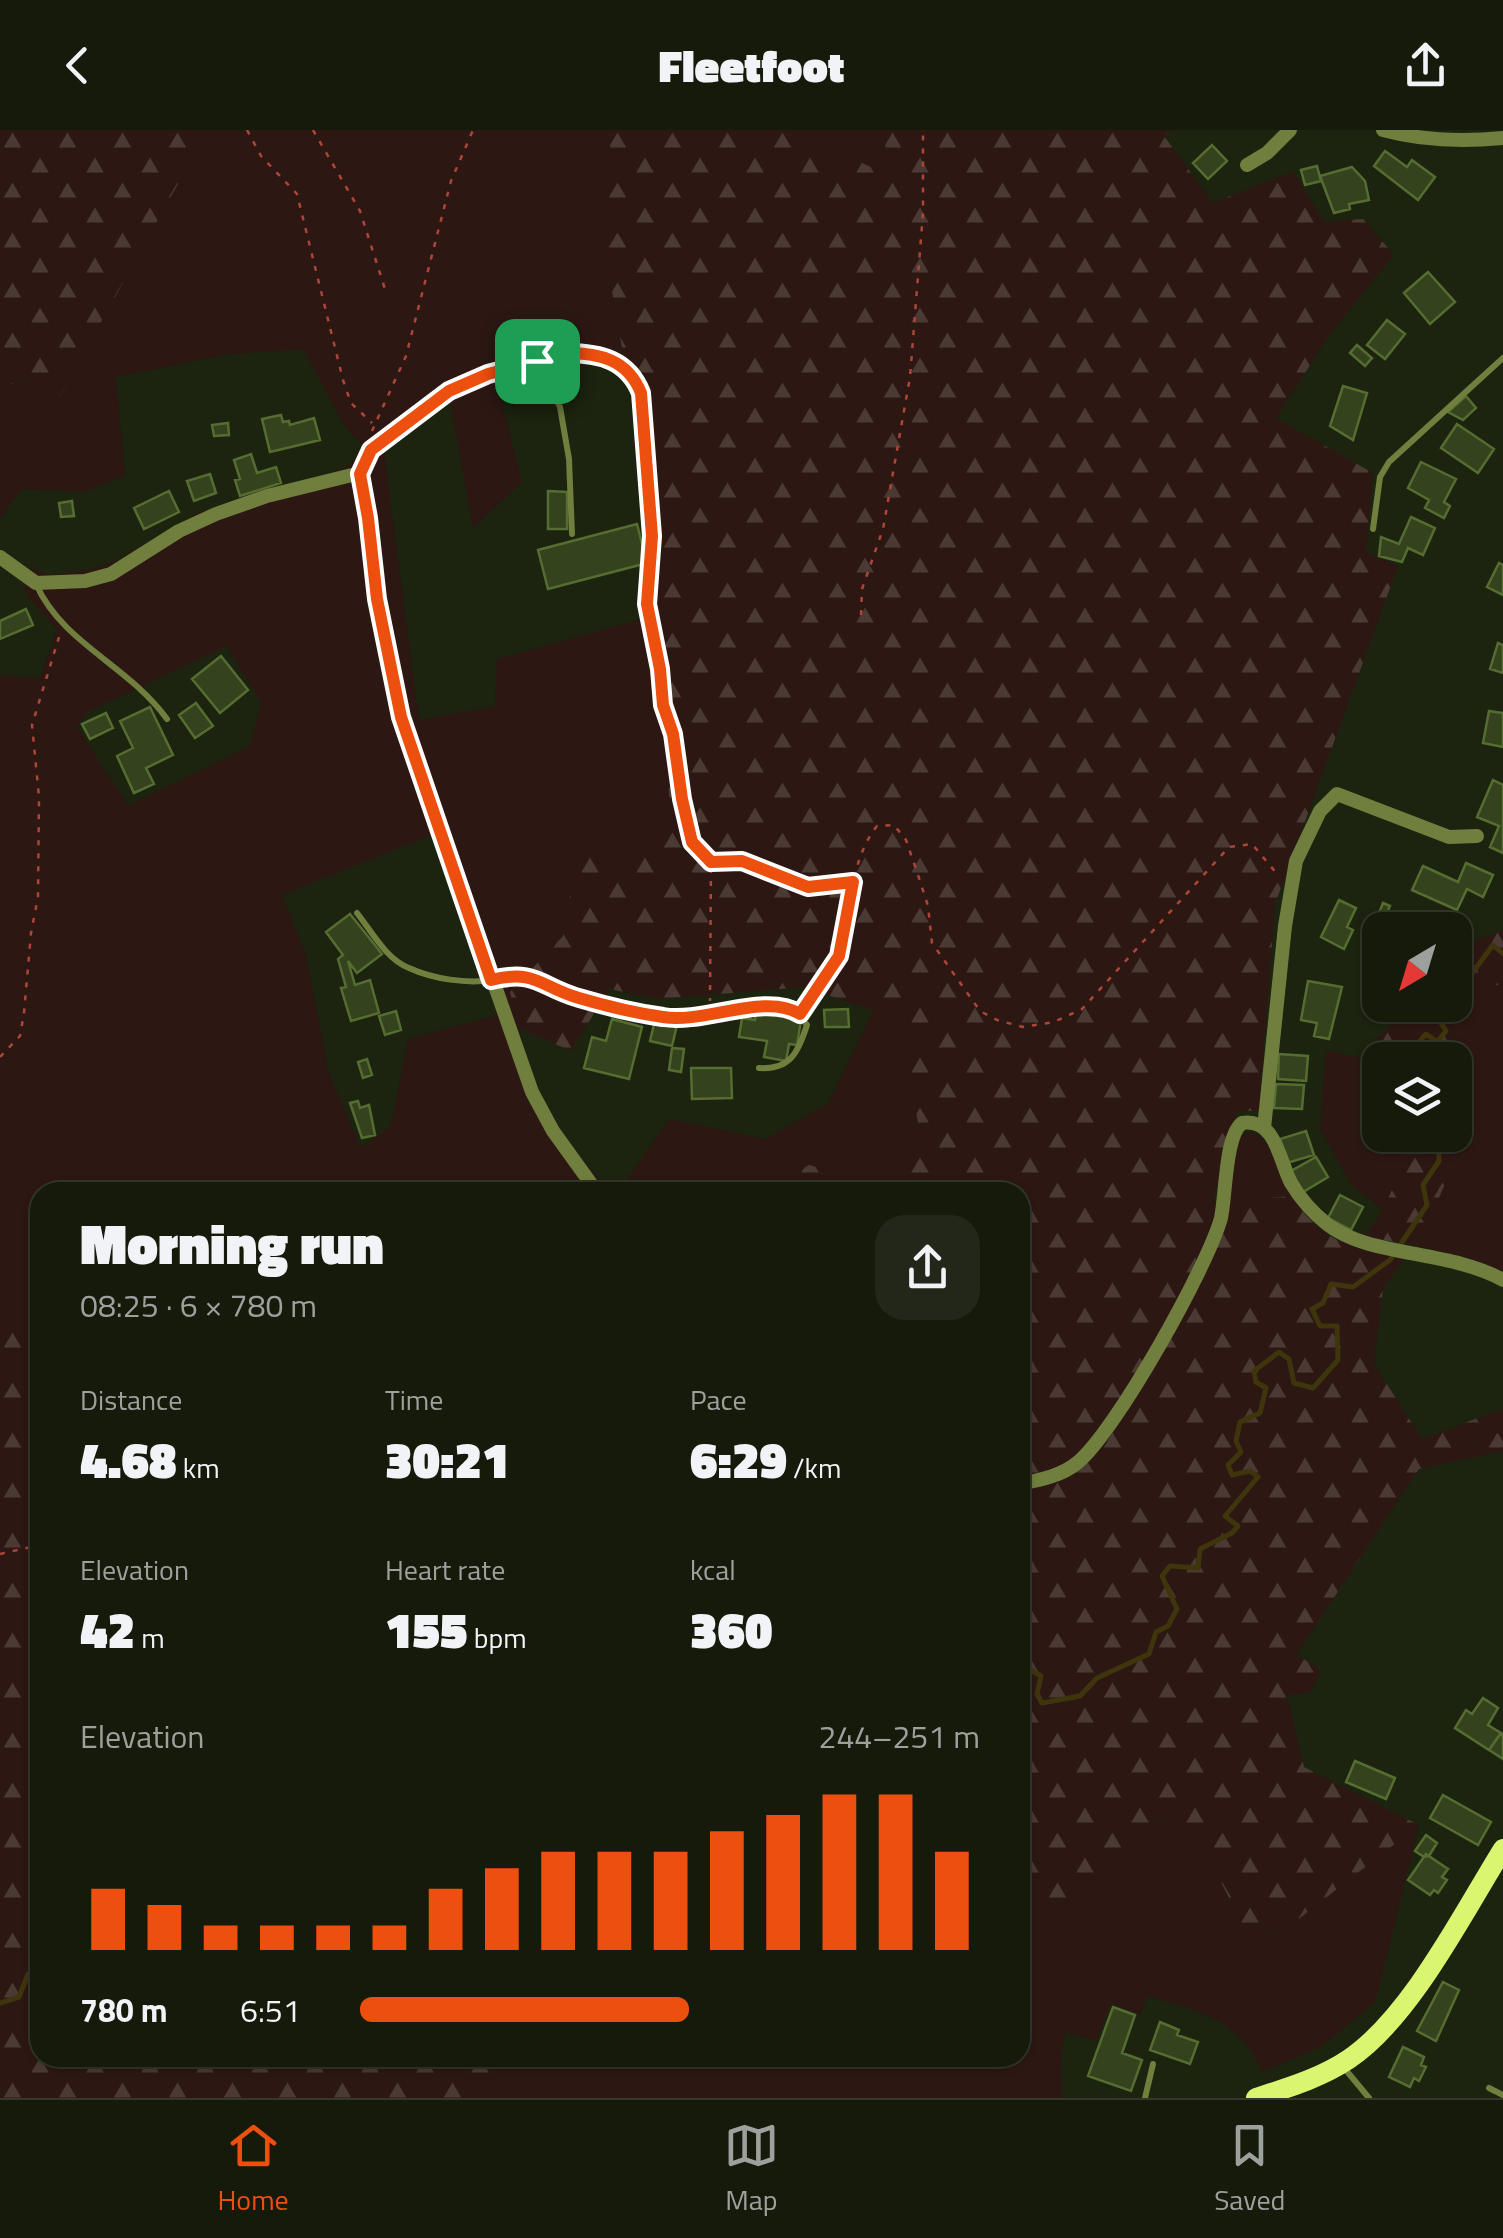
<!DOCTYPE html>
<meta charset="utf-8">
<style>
body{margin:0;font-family:"Titillium Web",sans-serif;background:#222719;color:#f1f3f6;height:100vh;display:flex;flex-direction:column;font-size:38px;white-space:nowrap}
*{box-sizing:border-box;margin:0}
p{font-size:32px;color:#9da19d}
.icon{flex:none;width:55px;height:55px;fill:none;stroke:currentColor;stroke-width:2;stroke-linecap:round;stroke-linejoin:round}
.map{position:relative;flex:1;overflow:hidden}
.sheet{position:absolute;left:30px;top:1052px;width:1000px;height:885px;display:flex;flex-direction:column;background:#151a0b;border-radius:30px;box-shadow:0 2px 8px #0004,0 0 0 2px #34382c}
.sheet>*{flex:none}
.needle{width:65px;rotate:218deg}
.controls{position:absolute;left:1362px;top:782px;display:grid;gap:20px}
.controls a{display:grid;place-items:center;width:110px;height:110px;border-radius:20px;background:#151a0b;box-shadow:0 2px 8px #0004,0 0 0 2px #34382c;font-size:50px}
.pin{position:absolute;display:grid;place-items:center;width:85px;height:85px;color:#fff;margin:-42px;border-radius:20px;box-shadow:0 5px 15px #0006}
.round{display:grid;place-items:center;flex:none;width:105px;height:105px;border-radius:30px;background:#222719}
.head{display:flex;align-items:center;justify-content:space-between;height:170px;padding:0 50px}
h1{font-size:55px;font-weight:800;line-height:75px}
.figures{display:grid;grid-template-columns:repeat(3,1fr);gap:15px;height:170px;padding:10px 50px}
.figures div{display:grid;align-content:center}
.figures b{font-size:50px;font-weight:800}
.figures small{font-size:28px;font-weight:400}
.figures p{font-size:28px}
.chart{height:280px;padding:20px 50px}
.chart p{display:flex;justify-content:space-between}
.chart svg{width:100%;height:180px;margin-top:10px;stroke:#ed4f0f;stroke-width:6}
ul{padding:0 50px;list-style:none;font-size:32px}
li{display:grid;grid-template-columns:160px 120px 1fr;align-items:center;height:75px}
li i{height:25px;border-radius:12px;background:#ed4f0f}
header{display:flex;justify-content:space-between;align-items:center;height:130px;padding:0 50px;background:#151a0b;font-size:45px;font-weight:800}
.dock{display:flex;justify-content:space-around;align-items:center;height:140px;border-top:2px solid #34382c;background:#151a0b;font-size:28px;color:#9da19d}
.dock a{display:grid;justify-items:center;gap:5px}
.dock .current{color:#ed4f0f}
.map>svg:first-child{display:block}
</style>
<header><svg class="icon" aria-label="back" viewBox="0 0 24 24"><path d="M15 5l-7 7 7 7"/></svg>Fleetfoot<svg class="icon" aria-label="share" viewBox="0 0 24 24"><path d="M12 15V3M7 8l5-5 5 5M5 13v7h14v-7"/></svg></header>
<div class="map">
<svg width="1503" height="1968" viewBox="0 0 1503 1968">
<defs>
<pattern id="forest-firs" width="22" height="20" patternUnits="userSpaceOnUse" patternTransform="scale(2.5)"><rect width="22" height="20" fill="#2c1713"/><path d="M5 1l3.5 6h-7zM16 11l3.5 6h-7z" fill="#4b3a34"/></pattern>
</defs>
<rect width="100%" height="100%" fill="#1c230f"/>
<path fill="#2c1713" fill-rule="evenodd" d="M208 0H611L605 122 625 235 557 229 496 249 522 352 473 398 450 271 384 322 419 590 495 576 497 529 657 485 670 679 625 719 575 737 563 807 510 862 531 947 559 1001 609 1062H40V1207L0 1179V545L40 548 57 499 27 466 18 434 49 445 84 441 114 432 198 383 343 339 356 328 362 315 346 298 303 219 229 224 116 247 125 345 85 362 22 359 0 388V261L22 248 52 279ZM227 516 261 573 250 616 128 676 77 597 87 582ZM432 705 483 840 497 885 408 909 391 996 361 1018 329 944 306 825 282 765Z
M791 0H884L889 46Z
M1503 852V1144L1466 1127 1408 1114 1431 1100C1434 1074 1445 1053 1457 1030L1451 1005H1455V930L1439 928 1475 867Z
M873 881 900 890 921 1009 904 1061 809 1035 766 1062H619L669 989 765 1009 828 974Z
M1326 921 1373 930 1364 953 1380 985V1005H1390L1402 1029 1396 1053 1383 1079 1351 1055 1320 999Z
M1246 1003 1258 1004 1269 1016 1292 1066 1229 1072 1236 1010Z
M1161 1686 1206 1723 1242 1793 1281 1802 1419 1695 1375 1872 1321 1917 1262 1942C1237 1886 1201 1883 1148 1866L1140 1884 1110 1874 1097 1911 1066 1902 1061 1926 1062 1968H466L502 1928H642L657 1940 695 1932 696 1928H1020V1773H1062Z"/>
<path fill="url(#forest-firs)" d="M0 0H208L52 280 23 248 0 261Z
M611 0H791L888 45 884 0H1172L1164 6 1213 73 1293 41 1324 92 1363 89 1394 125 1330 204 1276 288 1373 343 1366 422 1398 436 1275 774 1259 980 1237 982 1213 1072 1292 1066C1324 1115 1352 1117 1405 1128L1383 1159 1374 1234 1422 1309 1499 1280 1503 1281V1321L1419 1339 1296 1525 1322 1540 1310 1563 1287 1565 1304 1637 1419 1695 1282 1802 1242 1793 1206 1723 1161 1686 1062 1773H1020V1062H766L809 1035 904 1061 921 1009 899 889 804 857 658 869 609 859 571 921 519 898 510 862 563 806 575 737 600 717 625 719 670 678 657 485 630 263 605 122Z
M1503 800V852L1475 867 1438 930H1380V985L1364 953 1373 930 1374 912 1410 875H1455V826L1467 813Z
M1390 1005H1451L1457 1030C1445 1053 1434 1074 1431 1100L1408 1114 1363 1107C1383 1084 1395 1058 1402 1029Z
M0 1179 40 1207V1928H502L466 1968H0Z"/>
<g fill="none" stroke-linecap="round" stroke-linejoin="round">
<path stroke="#3e350d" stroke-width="5" d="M1455 852 1473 842 1493 815 1503 824
M1389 930 1398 918 1411 921 1426 904 1437 912 1446 901 1436 885 1441 875
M1020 1534 1041 1546 1037 1564 1042 1573 1080 1566 1097 1548 1149 1524 1156 1502 1168 1496 1177 1479 1162 1446 1170 1436 1198 1438 1200 1419 1232 1403 1238 1396 1225 1386 1258 1347 1250 1341 1232 1345 1228 1335 1241 1322 1236 1311 1240 1292 1260 1283 1266 1258 1256 1252 1254 1241 1279 1222 1289 1229 1294 1253 1313 1258 1338 1230 1337 1196H1320L1312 1179 1323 1173 1331 1154 1353 1157 1390 1130 1427 1075 1423 1055 1439 1031V1016H1425L1422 1005
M0 1873 19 1867 28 1844 40 1840"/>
</g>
<path fill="#34421d" stroke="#556d30" stroke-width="2.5" d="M1212 15 1227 31 1208 49 1193 33Z
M1385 21 1407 37 1412 30 1435 47 1418 70 1374 36Z
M1317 36 1321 51 1305 55 1301 40Z
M1352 37 1365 51 1369 70 1349 74 1350 79 1334 83 1320 46Z
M1428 142 1455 172 1430 194 1404 163Z
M1387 190 1405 204 1385 229 1367 215Z
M1357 215 1372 228 1365 236 1350 223Z
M1343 256 1367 263 1353 310 1330 296Z
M1466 266 1476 278 1463 290 1448 282Z
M281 285 283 292 289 291 290 295 314 288 320 310 270 322 262 289Z
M228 293 229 305 214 306 212 295Z
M1457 294 1494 319 1478 343 1441 318Z
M251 324 257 343 276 337 281 353 240 366 235 350 240 349 234 330Z
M1421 332 1456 349 1444 372 1450 376 1444 388 1425 378 1429 370 1408 358Z
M210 344 216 363 194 371 187 351Z
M169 361 179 382 144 399 134 378Z
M548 361 567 362V399H548Z
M72 371 74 386 61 387 59 373Z
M1411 387 1435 398 1423 425 1408 418 1402 432 1379 426 1381 407 1399 414Z
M637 394 647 433 548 459 538 420Z
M1499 433 1503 435V465L1487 457Z
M26 479 33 495 0 509V491Z
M1498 513 1503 515V543L1490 539Z
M221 526 248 560 220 583 192 549Z
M196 573 213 596 195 608 179 585Z
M150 577 173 625 146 638 154 654 134 663 117 626 133 618 120 591Z
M1489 581 1503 583V617L1483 613Z
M106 583 113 598 90 609 82 594Z
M1493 650 1503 655V723L1490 717 1499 696 1477 687Z
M1466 733 1493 745 1483 767 1467 759 1457 780 1412 760 1423 736 1458 752Z
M1339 770 1356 778 1347 797 1353 800 1344 819 1321 807Z
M1383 773 1390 776 1386 785 1394 792 1390 800H1380V822L1367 813Z
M350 784 382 824 357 843 348 831 355 855 370 850 379 883 351 891 341 858 346 857 338 829 343 825 326 802Z
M1397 784 1421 795 1419 800H1390Z
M1308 851 1342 857 1329 909 1314 906 1317 893 1301 890Z
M848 879 849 897H825L824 880Z
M396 881 401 900 385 905 379 886Z
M756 881 801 890 797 915 789 914 786 931 764 927 767 911 739 907 742 888 755 890Z
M612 889 642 897 629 949 584 938 592 907 606 911Z
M655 890 677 895 672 916 650 911Z
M672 918 684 919 681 942 669 940Z
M1279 924 1308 926 1306 951 1278 949Z
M367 929 372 945 363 948 358 932Z
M691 938H731L732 968 692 969Z
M1276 954 1304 955 1302 979 1274 978Z
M358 971 360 978 369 975 375 1005 362 1008 350 973Z
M1306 1001 1314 1025 1287 1033 1280 1009Z
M1316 1027 1328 1047 1303 1062 1291 1041Z
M1340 1065 1363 1077 1351 1100 1328 1088Z
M1483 1568 1498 1578 1488 1595 1501 1603 1489 1620 1455 1598 1466 1580 1472 1584Z
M1501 1603 1503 1605V1629L1489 1620Z
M1355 1631 1395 1648 1386 1669 1346 1652Z
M1443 1665 1491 1692 1478 1715 1430 1688Z
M1426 1705 1437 1713 1429 1726 1424 1727 1415 1721Z
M1426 1724 1448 1739 1442 1747 1447 1750 1438 1763 1434 1760 1430 1765 1408 1750Z
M1443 1852 1459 1860 1436 1911 1417 1901Z
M1113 1877 1135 1885 1122 1923 1142 1930 1131 1961 1088 1946Z
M1160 1892 1179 1900 1177 1905 1198 1912 1190 1934 1150 1920Z
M1403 1917 1424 1927 1421 1935 1426 1937 1419 1951 1414 1948 1410 1957 1389 1947Z"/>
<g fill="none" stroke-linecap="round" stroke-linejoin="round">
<path stroke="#ad4637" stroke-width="2.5" stroke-dasharray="5 8" stroke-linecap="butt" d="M247 0 261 26 297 64 343 250 351 273 372 293
M313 0 360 81 385 159
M548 228C586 218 625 223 641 263L651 407 647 474 661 539 663 575 673 603 682 669 692 712 711 732 710 871
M372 301 406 226 451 51 473 0
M861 485 862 459 883 399 910 247 923 83V0
M711 732 742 731 808 757 851 752
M804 878C815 862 833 843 839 825 854 782 847 734 877 696L894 695 906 710 918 745 928 776 932 813 980 881 997 890 1023 897 1054 892 1082 879 1229 717 1252 714 1278 745
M0 927 20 906 24 883 31 803 38 767 39 667 32 595 59 507
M0 1424 40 1415"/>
<path stroke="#707e3e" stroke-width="6" d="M361 340C390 277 475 248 537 231L560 277 569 329 572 404
M1373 399 1380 347 1389 332 1503 228
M36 454C63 514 127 534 167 589
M357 783C372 802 386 829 409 838 433 849 467 854 492 850 502 848 512 844 522 846 541 848 556 859 572 866 600 877 654 889 685 888 722 888 782 857 807 895 798 923 790 940 759 938
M1345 1939 1369 1968
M1489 1958 1503 1965
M1145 1968 1153 1934"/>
<path stroke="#707e3e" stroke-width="14" d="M1383 0C1423 11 1461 12 1503 8
M1247 35 1267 23 1290 0
M0 427 36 453 85 451 111 444 179 401 216 384 267 366 360 343 369 387 377 469 401 587 532 962 553 1001 597 1062
M1264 998 1285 796 1296 731 1320 681 1337 664 1449 707 1477 706
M1020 1354C1040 1350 1061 1346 1077 1333 1115 1303 1208 1136 1221 1088 1226 1065 1225 1006 1242 993 1276 988 1279 1030 1291 1053 1300 1068 1313 1083 1327 1094 1368 1127 1450 1120 1503 1150"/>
<path stroke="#daf671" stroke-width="20" d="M1256 1968C1287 1958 1321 1948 1349 1929 1411 1887 1463 1783 1503 1719"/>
</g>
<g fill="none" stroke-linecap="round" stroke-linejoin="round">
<defs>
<path id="route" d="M567 223C600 223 628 230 641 263L652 406 647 474 660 539 663 575 673 604 682 669 692 712 711 732 742 731 808 757 853 752 839 826 800 884C765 862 705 894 663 887 635 883 606 876 579 868 540 857 537 839 491 850L401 587 377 469 368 388 360 344 371 320 449 261 488 244Z"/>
</defs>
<use href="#route" stroke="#fff" stroke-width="20"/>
<use href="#route" stroke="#ed4f0f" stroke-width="12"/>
</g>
</svg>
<div class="controls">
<a><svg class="needle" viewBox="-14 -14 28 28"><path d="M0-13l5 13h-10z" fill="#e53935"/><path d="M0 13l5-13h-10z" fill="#9da19d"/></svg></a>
<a><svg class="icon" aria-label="layers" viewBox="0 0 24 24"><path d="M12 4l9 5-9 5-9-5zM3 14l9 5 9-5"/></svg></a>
</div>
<div class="pin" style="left:537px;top:231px;background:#1e9e55"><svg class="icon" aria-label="arrive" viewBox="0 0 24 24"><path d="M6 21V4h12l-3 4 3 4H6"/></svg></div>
<section class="sheet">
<div class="head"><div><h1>Morning run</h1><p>08:25 · 6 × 780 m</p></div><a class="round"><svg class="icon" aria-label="share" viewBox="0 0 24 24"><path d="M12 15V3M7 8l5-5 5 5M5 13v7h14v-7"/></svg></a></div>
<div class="figures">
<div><p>Distance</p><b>4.68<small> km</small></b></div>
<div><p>Time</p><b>30:21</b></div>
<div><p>Pace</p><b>6:29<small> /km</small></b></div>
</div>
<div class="figures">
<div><p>Elevation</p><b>42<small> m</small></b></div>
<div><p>Heart rate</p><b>155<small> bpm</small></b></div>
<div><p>kcal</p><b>360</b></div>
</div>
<div class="chart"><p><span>Elevation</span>244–251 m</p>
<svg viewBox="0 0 160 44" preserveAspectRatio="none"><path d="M5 44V29M15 44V33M25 44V38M35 44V38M45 44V38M55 44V38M65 44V29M75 44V24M85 44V20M95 44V20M105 44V20M115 44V15M125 44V11M135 44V6M145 44V6M155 44V20"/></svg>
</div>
<ul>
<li><b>780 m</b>6:51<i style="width:53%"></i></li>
</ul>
</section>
</div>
<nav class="dock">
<a class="current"><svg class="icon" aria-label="home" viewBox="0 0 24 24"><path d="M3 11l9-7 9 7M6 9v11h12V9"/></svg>Home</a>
<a><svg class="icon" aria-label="map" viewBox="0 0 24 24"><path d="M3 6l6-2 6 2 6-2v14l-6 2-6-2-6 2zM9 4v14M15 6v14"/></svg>Map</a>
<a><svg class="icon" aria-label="saved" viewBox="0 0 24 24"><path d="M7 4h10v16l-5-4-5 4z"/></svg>Saved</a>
</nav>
